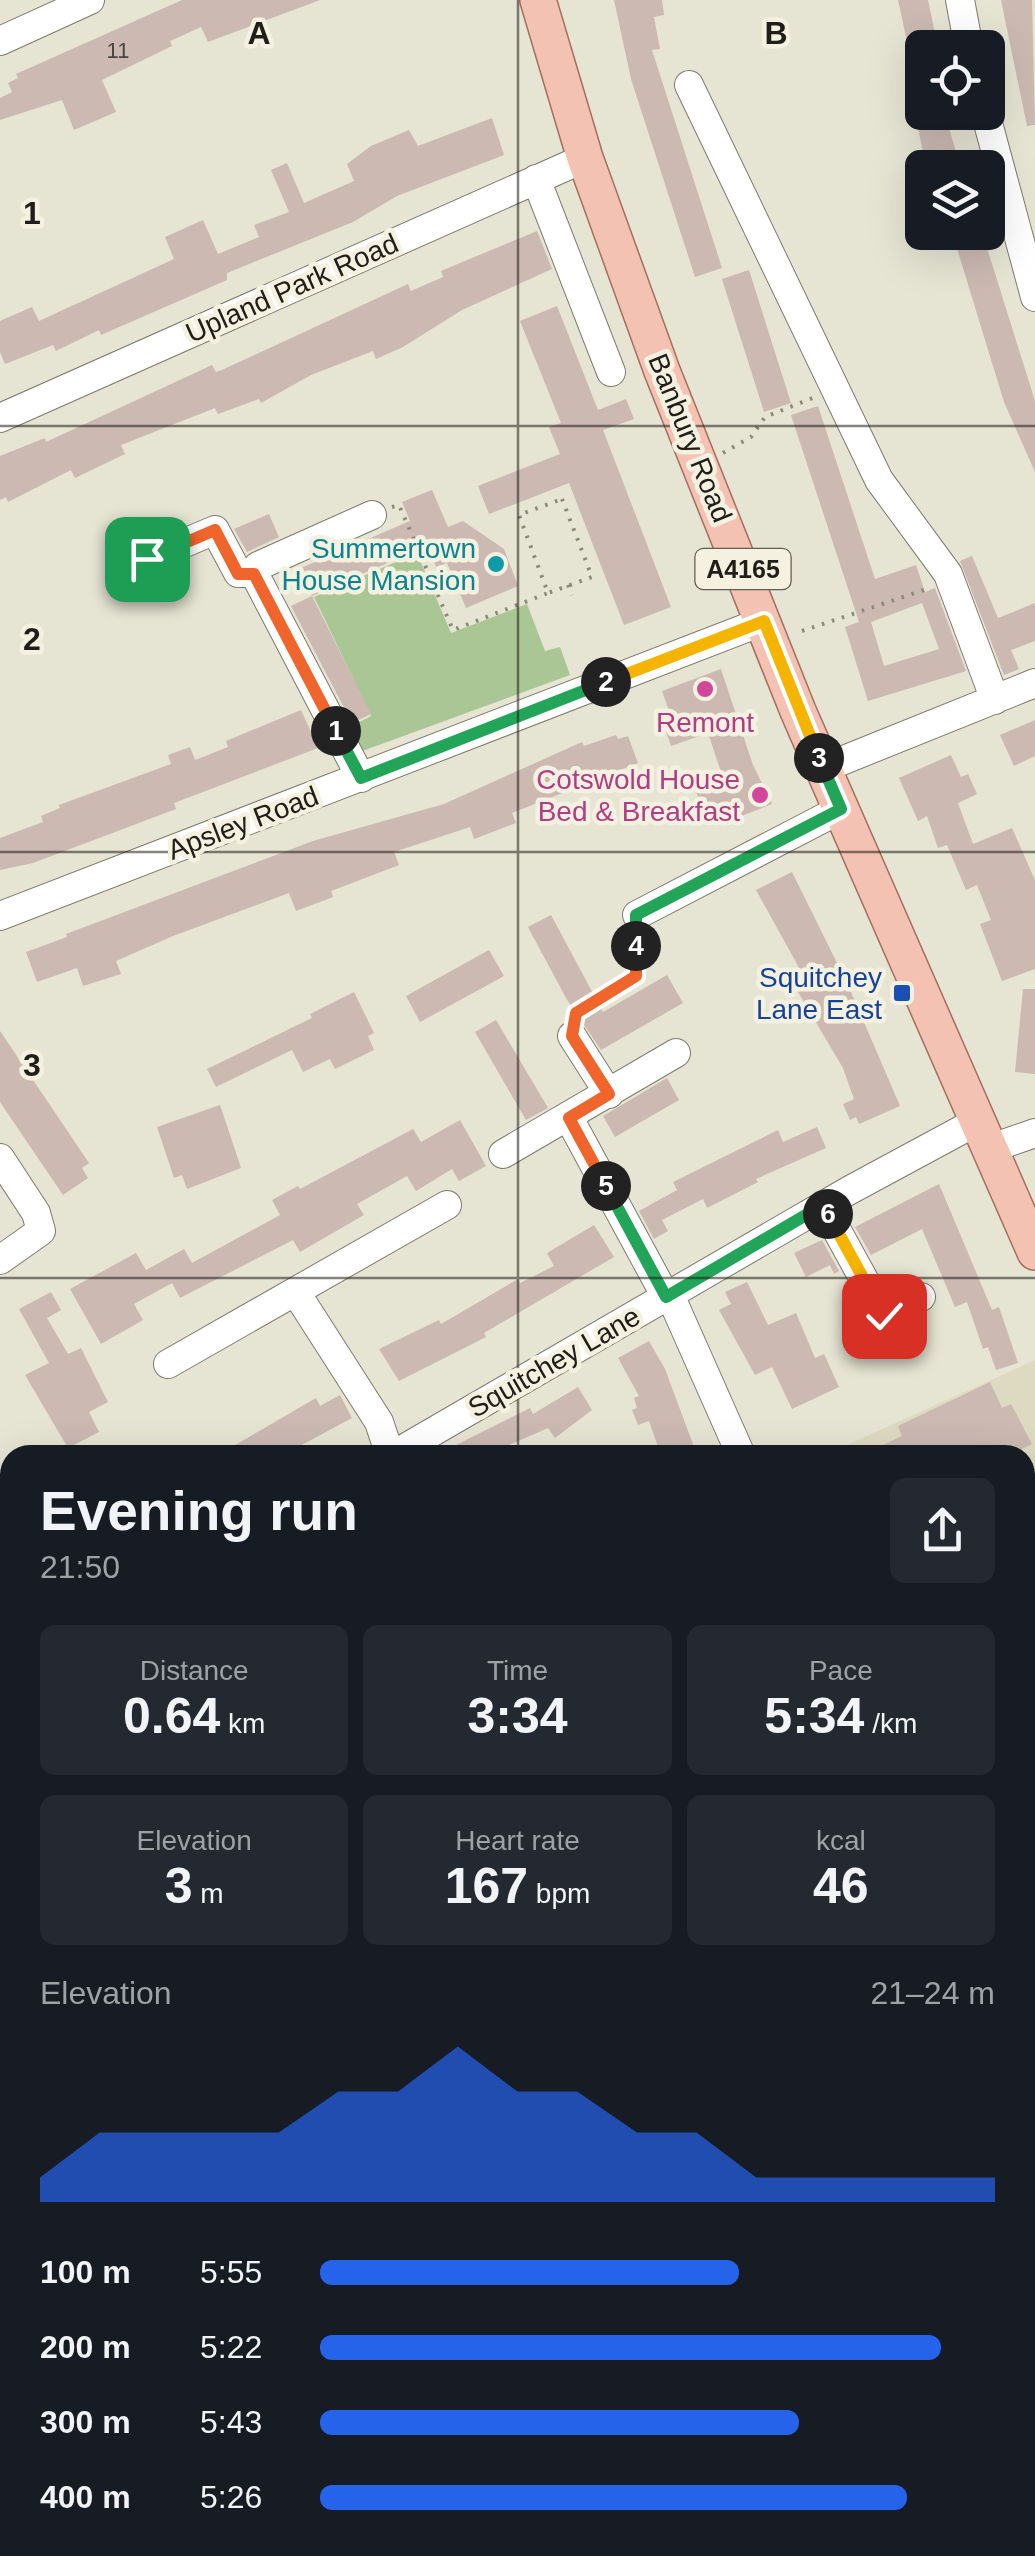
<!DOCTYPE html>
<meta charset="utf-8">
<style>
body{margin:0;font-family:Arial,sans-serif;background:#242831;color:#f1f3f6;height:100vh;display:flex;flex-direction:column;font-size:38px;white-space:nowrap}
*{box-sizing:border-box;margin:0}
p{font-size:32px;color:#9ea1a6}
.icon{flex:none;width:55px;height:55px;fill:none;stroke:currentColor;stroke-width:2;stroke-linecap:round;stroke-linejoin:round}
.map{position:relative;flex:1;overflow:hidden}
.panel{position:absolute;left:0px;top:1445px;width:1035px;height:1112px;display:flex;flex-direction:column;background:#171b24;border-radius:30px 30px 0 0;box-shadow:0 10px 40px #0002}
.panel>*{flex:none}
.buttons{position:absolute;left:905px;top:30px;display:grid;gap:20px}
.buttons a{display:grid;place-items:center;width:100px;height:100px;border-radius:15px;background:#171b24;box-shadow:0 10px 40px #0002;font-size:50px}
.pin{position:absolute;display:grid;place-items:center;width:85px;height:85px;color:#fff;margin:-42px;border-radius:20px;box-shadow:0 5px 15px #0006}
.km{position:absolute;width:50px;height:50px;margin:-25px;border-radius:50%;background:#222;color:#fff;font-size:28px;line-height:50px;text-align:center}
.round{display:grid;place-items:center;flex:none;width:105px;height:105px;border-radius:15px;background:#242831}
.summary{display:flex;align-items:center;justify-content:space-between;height:170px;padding:0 40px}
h1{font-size:55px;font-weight:600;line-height:75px}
.metrics{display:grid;grid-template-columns:repeat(3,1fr);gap:15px;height:170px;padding:10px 40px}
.metrics div{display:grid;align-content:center;border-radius:15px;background:#242831;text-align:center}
.metrics b{font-size:50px;font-weight:600}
.metrics small{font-size:28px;font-weight:400}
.metrics p{font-size:28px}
.chart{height:280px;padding:20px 40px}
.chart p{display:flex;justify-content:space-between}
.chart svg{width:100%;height:180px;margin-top:10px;fill:#2563eb;opacity:.7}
ul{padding:0 40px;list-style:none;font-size:32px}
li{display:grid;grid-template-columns:160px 120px 1fr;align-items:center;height:75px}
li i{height:25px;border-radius:12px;background:#2563eb}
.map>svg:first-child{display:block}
</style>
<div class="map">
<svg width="1035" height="2556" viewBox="0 0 1035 2556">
<rect width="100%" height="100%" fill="#e6e4d3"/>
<path fill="#dedac2" d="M1035 1360V1560L1025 1565V1455H825Z"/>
<path fill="#aac695" d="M417 553 451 633 527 604 545 651 560 647 570 675 357 753 346 729 371 716 314 597Z
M674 2548H846L850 2556H658Z"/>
<path fill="#cbb9b2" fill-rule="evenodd" d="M182 0H320L208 42 201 27 170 41 172 46 102 80 116 112 74 130 62 100 0 120V98L12 92 8 83 18 78 16 74Z
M614 0H662L664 15 654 17 660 49 652 50 722 268 695 277 631 79Z
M898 0H928L937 43 922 46V81L916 82Z
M1001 0H1032L1035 125 1027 126Z
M915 112H944L961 168H926Z
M492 118 504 155 397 196 353 222 227 273V280L101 335 99 330 56 351 53 345 5 364 0 352V321L32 307 39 321 174 259 165 237 203 220 218 254 259 237 254 225 289 212 271 170 287 163 304 203 354 181 347 164 371 146 409 130 418 146Z
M537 231 552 269 462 310 403 347 376 359 373 351 311 375 261 403 259 399 218 414 215 408 121 445 125 454 75 478 71 470 8 502 6 497 0 500V456L45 438 46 442 212 365 216 372 222 370 408 284 411 291 443 277 441 271Z
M952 232H982L1035 401V472L1004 402Z
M749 270 791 403 764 412 722 279Z
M557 306 598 410 626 399 634 419 603 430 671 607 624 625 569 483 489 514 478 486 560 454 549 427 561 423 520 321Z
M818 406 875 579 916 565 925 592 935 588 966 671 868 701 845 627 859 622 791 415ZM922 603 939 649 884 666 871 622Z
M432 490 448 527 463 521 504 549 518 586 466 608 447 563 436 567 428 545 312 596 301 568 410 521 402 502Z
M269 514 279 537 247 552 234 529Z
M972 556 998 618 1035 603V641L1011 650 1019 669 1004 675 960 561Z
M312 596 371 714 352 723 291 606Z
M721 669 753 765 772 804 721 824 716 812 706 816 695 789 723 778 708 733 671 746 660 714 669 711 662 691Z
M301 710 318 748 174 803 176 809 33 863 0 870V838L43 822 41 816 60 808 59 805 171 764 168 755 190 747 195 760 228 747 226 741Z
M1035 720V756L1014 766 1000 735Z
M616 735 618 739 628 736 638 763 512 813 516 823 474 839 470 827 394 852 399 865 331 891 333 897 296 911 289 893 173 936 116 961 121 974 83 986 77 968 37 982 26 952 67 937 66 934 313 841 444 804 582 742 584 746Z
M951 755 961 777 968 774 977 794 958 803 973 844 1012 828 1035 880V969L1002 981 980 924 991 920 977 885 966 890 947 845 938 848 927 816 918 821 899 778Z
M792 872 848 985 900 1106 859 1124 856 1117 850 1120 843 1104 854 1099 843 1068 798 992 807 987 797 964 756 890Z
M551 915 603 1012 667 975 683 1003 601 1050 566 998 528 927Z
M489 950 504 976 420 1022 406 996Z
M1023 989H1035V1074L1015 1072Z
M354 992 374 1033 368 1036 374 1050 335 1069 330 1059 303 1072 292 1050 216 1087 207 1069 312 1018 310 1014Z
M496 1020 548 1108 526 1120 475 1032Z
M0 1031 89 1163 82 1168 88 1178 63 1195 0 1102Z
M667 1078 679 1100 615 1137 603 1116Z
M220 1105 241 1168 187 1189 182 1175 174 1178 157 1127Z
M460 1120 486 1166 459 1181 452 1169 416 1191 407 1176 357 1204 364 1215 300 1252 293 1240 180 1298 172 1283 134 1304 143 1320 101 1344 70 1289 136 1253 146 1270 184 1249 192 1263 280 1215 272 1200 298 1186 300 1189 413 1129 421 1142Z
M817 1127 826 1148 756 1179 758 1182 707 1208 703 1199 662 1220 668 1231 654 1239 639 1211 677 1190 673 1182 778 1130 783 1142Z
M939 1184 992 1310 999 1307 1018 1363 996 1370 988 1347 983 1349 967 1302 955 1307 922 1229 871 1255 855 1227Z
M594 1225 614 1257 484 1333 486 1337 399 1381 379 1349 439 1320 441 1324 518 1279 520 1283 554 1266 547 1253Z
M822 1240 839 1271 834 1274 830 1265 806 1277 794 1253Z
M747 1282 768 1325 796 1313 815 1358 824 1354 839 1387 792 1409 772 1367 755 1375 719 1310 731 1304 725 1292Z
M51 1292 61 1310 47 1318 68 1354 81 1348 108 1402 89 1412 99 1432 68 1448 25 1375 49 1363 19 1309Z
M649 1341 665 1369 697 1455H661L649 1421 638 1425 632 1410 637 1408 634 1398 639 1396 618 1358Z
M990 1382 1002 1408 1011 1404 1032 1444 1010 1455H980L977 1449 965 1455H862L902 1436 898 1426Z
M578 1387 592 1410 555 1438 548 1428 486 1455H436L530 1408 533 1414Z
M340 1395 352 1418 283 1455H218L316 1398 320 1406Z"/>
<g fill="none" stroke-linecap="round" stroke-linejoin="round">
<defs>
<path id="minor" d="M960 0 969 48
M0 41 90 0
M689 85 879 480 948 574 995 700
M985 112 1035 297
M536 179 611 372
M0 418 585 158
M147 559 215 530 238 573H254
M824 768 1035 683
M361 778 254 573 258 566 372 515
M637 915 841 809
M0 916 764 621
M572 1036 609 1094
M569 1118 666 1297
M989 1149 1035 1133
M503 1154 676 1053
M0 1158 36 1213 41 1231 0 1260
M823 1205 884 1316 921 1297
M297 1294 379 1422 390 1455
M670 1295 741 1455
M168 1364 447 1205
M393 1455 850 1190 976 1122
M0 1684 10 1678
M1025 1723 1035 1719
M0 1841 10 1836
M1025 2097 1035 2093
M1025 2356 1035 2352
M305 2548 308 2556
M920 2548 924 2556
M361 2556 377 2548"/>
<path id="major" d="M538 0 585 158 662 371 798 711 1035 1252
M0 2006 10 2038
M168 2548 171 2556"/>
</defs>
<use href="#minor" stroke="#7d7b6b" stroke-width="30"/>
<use href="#major" stroke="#a46f5b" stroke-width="38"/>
<path stroke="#8b897d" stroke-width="4" stroke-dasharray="2.5 8" stroke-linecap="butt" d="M723 453 751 437 765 417 815 397
M562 499 592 577 548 593 519 515Z
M392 507 399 505 453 630 548 593
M568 585 572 595
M802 631 930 588
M577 1012 636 975V939
M4 2065 10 2085
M818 2548 822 2556"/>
<use href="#minor" stroke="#fff" stroke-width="28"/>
<use href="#major" stroke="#f4c2b2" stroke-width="35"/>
</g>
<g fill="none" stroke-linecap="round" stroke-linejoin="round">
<defs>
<path id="split-1" d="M147 559 215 530 238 574H254L336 731"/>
<path id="split-2" d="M336 731 361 778 606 682"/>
<path id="split-3" d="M606 682 764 621 819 758"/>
<path id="split-4" d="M636 946V915L841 809 819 758"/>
<path id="split-5" d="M606 1186 569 1118 609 1094 572 1036 576 1013 636 976V946"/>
<path id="split-6" d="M606 1186 666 1297 823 1205 828 1214"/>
<path id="split-7" d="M828 1214 884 1316"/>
</defs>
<use href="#split-1" stroke="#fff" stroke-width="20"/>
<use href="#split-2" stroke="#fff" stroke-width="20"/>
<use href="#split-3" stroke="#fff" stroke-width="20"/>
<use href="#split-4" stroke="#fff" stroke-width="20"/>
<use href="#split-5" stroke="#fff" stroke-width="20"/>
<use href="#split-6" stroke="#fff" stroke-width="20"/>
<use href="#split-7" stroke="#fff" stroke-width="20"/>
<use href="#split-1" stroke="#f0652b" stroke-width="12"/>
<use href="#split-2" stroke="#22a559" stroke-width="12"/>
<use href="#split-3" stroke="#f5b400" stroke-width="12"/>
<use href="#split-4" stroke="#22a559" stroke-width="12"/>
<use href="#split-5" stroke="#f0652b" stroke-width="12"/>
<use href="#split-6" stroke="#22a559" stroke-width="12"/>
<use href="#split-7" stroke="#f5b400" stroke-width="12"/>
</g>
<path fill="none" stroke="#1f1e18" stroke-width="2.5" stroke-opacity="0.55" d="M518 0V1455M0 426H1035M0 852H1035M0 1278H1035M0 1704H10M1025 1704H1035M0 2130H10M1025 2130H1035M518 2548V2556"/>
<circle fill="#0f9aa8" stroke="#f4f1e0" stroke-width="4" cx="496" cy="564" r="10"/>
<g fill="#d1479c" stroke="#f4f1e0" stroke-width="4">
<circle cx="705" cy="689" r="10"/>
<circle cx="760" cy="795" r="10"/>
</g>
<rect fill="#1a4fb4" stroke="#f4f1e0" stroke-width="4" x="892" y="983" width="20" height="20" rx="5"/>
<g text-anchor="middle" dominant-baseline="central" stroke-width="9" stroke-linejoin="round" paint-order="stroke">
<g font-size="22" fill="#4a453e">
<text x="118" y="50">11</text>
</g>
<rect fill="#f4f1e0" stroke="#5f5d54" stroke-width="2.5" x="695.5" y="549" width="95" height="40" rx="8"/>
<g font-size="25" font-weight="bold" fill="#1f1e18">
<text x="743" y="569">A4165</text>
</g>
<g font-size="28" fill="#1f1e18" stroke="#f4f1e0">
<text transform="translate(292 288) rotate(-24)">Upland Park Road</text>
<text transform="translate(690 438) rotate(68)">Banbury Road</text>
<text transform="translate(243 823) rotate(-21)">Apsley Road</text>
<text transform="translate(554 1362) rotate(-30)">Squitchey Lane</text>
</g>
<g font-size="28" fill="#0d838f" stroke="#f4f1e0" text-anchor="end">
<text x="476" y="548">Summertown<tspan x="476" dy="32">House Mansion</tspan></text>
</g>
<g font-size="28" fill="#b23c85" stroke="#f4f1e0">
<text x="705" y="722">Remont</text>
<text x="740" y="779" text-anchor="end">Cotswold House<tspan x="740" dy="32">Bed &amp; Breakfast</tspan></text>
</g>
<g font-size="28" fill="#164399" stroke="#f4f1e0" text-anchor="end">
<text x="882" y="977">Squitchey<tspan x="882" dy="32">Lane East</tspan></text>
</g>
</g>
<g font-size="32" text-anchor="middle" font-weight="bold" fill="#1f1e18" stroke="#f4f1e0" stroke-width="9" stroke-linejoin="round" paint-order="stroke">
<text x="259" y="44">A</text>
<text x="776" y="44">B</text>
<text x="32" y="224">1</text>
<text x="32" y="650">2</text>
<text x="32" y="1076">3</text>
</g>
</svg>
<div class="buttons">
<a><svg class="icon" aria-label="locate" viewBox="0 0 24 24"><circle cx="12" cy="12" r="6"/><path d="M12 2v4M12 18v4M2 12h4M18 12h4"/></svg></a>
<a><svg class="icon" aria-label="layers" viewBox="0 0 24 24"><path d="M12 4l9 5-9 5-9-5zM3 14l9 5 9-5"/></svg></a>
</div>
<div class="pin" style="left:147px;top:559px;background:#1e9e55"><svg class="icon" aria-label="arrive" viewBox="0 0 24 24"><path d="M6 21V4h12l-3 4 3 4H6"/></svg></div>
<div class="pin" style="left:884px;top:1316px;background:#d93025"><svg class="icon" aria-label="check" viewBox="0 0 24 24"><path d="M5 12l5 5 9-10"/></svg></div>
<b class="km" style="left:336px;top:731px">1</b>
<b class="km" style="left:606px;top:682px">2</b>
<b class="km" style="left:819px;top:758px">3</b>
<b class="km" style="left:636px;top:946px">4</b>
<b class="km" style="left:606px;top:1186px">5</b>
<b class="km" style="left:828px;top:1214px">6</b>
<section class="panel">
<div class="summary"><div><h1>Evening run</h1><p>21:50</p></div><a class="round"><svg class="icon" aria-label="share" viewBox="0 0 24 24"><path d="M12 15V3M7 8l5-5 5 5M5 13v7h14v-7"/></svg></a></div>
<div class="metrics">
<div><p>Distance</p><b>0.64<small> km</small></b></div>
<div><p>Time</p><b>3:34</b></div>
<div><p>Pace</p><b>5:34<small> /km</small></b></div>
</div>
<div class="metrics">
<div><p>Elevation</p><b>3<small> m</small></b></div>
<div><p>Heart rate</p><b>167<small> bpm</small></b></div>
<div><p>kcal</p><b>46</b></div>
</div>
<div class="chart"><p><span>Elevation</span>21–24 m</p>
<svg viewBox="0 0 160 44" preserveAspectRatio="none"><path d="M0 44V38L10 27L20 27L30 27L40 27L50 17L60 17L70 6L80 17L90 17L100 27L110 27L120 38L130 38L140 38L150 38L160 38V44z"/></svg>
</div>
<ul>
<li><b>100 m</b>5:55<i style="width:62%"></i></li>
<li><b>200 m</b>5:22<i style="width:92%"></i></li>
<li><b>300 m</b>5:43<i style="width:71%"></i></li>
<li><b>400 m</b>5:26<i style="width:87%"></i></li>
</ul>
</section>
</div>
